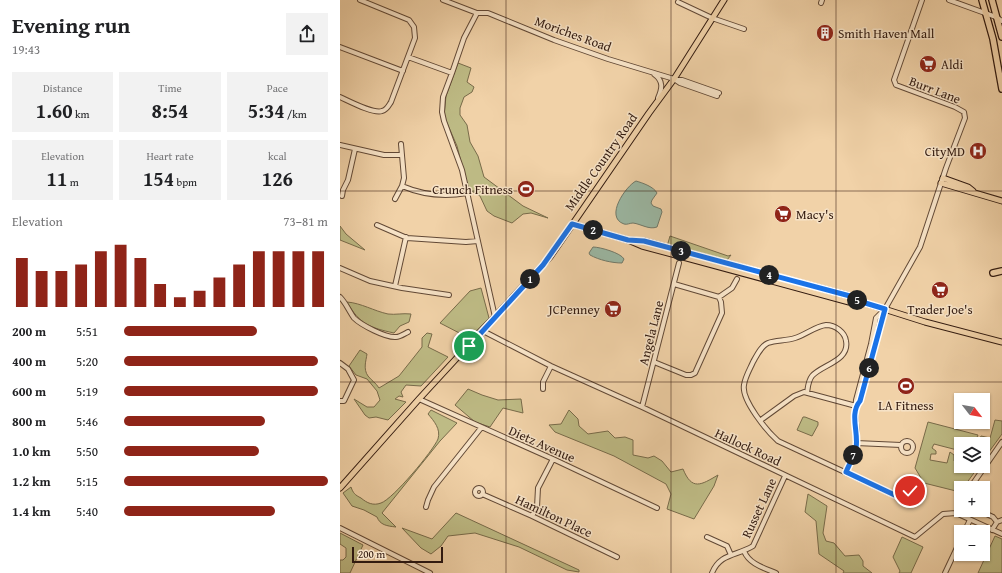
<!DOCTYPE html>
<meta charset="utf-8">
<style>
body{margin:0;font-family:"Gentium Book Plus",serif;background:#f2f2f2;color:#202124;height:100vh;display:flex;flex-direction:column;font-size:15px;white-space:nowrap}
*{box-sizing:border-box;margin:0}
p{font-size:13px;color:#757577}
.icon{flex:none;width:22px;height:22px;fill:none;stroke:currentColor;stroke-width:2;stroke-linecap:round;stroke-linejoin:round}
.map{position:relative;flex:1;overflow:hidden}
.side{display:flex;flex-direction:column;background:#fff;width:340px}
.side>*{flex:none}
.needle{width:26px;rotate:121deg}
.fabs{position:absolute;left:614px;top:393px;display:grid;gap:8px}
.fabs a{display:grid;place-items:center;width:36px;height:36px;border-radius:0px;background:#fff;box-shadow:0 1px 3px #0004;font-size:20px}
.scale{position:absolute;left:12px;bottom:10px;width:91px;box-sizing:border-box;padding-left:4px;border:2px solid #331b10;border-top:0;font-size:11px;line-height:14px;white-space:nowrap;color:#331b10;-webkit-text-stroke:3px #f6e2c6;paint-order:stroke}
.pin{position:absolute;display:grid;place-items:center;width:34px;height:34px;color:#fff;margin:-17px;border:2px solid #fff;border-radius:50%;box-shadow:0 1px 4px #0007}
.km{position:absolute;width:20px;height:20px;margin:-10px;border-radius:50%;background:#222;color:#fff;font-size:11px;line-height:20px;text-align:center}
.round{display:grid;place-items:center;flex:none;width:42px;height:42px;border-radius:0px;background:#f2f2f2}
.overview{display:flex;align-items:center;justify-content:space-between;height:68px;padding:0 12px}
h1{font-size:22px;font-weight:600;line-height:30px}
.metrics{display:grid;grid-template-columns:repeat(3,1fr);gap:6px;height:68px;padding:4px 12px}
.metrics div{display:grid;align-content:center;border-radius:0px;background:#f2f2f2;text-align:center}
.metrics b{font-size:20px;font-weight:600}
.metrics small{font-size:11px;font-weight:400}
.metrics p{font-size:11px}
.chart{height:112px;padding:8px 12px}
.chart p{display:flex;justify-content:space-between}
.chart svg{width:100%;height:72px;margin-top:4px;stroke:#8f2418;stroke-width:6}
ul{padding:0 12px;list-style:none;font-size:13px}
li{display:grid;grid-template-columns:64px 48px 1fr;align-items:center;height:30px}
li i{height:10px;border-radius:5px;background:#8f2418}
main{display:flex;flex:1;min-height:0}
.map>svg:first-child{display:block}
</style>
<main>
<section class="side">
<div class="overview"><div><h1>Evening run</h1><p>19:43</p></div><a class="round"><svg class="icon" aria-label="share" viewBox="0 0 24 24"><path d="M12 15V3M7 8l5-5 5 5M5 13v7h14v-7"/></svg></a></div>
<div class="metrics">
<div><p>Distance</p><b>1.60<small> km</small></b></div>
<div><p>Time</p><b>8:54</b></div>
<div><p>Pace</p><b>5:34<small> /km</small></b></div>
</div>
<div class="metrics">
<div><p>Elevation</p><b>11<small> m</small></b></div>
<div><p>Heart rate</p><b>154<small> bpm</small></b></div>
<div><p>kcal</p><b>126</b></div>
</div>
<div class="chart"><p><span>Elevation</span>73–81 m</p>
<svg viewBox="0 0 160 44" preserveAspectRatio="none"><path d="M5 44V14M15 44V22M25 44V22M35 44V18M45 44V10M55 44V6M65 44V14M75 44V30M85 44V38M95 44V34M105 44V26M115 44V18M125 44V10M135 44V10M145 44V10M155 44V10"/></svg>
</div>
<ul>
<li><b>200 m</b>5:51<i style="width:65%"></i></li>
<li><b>400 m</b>5:20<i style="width:95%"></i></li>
<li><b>600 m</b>5:19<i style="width:95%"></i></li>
<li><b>800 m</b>5:46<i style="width:69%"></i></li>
<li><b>1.0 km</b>5:50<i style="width:66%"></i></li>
<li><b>1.2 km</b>5:15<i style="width:100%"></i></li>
<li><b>1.4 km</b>5:40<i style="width:74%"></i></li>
</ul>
</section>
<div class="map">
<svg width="662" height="573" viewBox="0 0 662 573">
<rect width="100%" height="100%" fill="#f1d2a8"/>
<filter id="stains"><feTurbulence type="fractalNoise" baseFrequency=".005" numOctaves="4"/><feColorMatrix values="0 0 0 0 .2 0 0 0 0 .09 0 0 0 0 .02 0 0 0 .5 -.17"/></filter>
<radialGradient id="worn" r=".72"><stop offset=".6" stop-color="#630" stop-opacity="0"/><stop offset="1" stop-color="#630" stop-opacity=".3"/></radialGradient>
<path fill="#bebb85" stroke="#786b4a" d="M118 63 131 68 127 82 134 87 132 92 124 97 120 108V115L127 125 130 142 138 156 144 177 183 206 208 218 191 213 183 214 172 223 154 216 147 211 140 196 128 189 117 146 104 116 106 96Z
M0 226 6 234 25 250 0 240Z
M330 236 388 256 391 255 387 260 328 245V243Z
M141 288 149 318 129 338 100 323 130 291Z
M7 302C21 303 34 311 48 314 55 315 63 313 71 314L69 322 60 326 54 333C31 328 19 324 7 302Z
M87 333 92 334 88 347 108 357 81 386 66 385 61 392 63 397 59 396 55 399 66 402 48 420 36 417 29 418 25 415 14 399 27 407H34L40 400 37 391 27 379 16 375 9 366 20 350 27 354C26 361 23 369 28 376 31 380 36 383 39 388L59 376 82 347V338Z
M128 389 142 395 158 400 181 399 183 413 163 408 150 427 135 422 115 405Z
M91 410 117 423 100 441 42 513 56 527C47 526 40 525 37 517L24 510 12 506 3 493 11 487C13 493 15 495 21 498 27 503 33 506 41 503 53 499 93 451 98 439 101 429 94 421 88 414Z
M229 410 238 419 239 426 248 434 268 431 275 438 285 437 293 440V455L308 458 314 456 322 461 331 472 343 469C352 491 361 485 378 475L374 486 354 519 327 509 331 494 326 484 274 456 215 432 209 425 221 424Z
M463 417H465L478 422V425L472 436 457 430Z
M655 420 662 421V434L643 460V444H638L641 436 650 438Z
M588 422 638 435 634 444H621V451L594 444 592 448 596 451V454H591L590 460 607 463 610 452 614 455V461L617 462 621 456V466H639L623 488H621L620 492 584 483 575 468Z
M468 494 487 506 483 533 486 541 494 543 505 556 519 555 523 561V566L532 573H503L504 571 479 554 476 521 465 512Z
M116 513 239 570V572L227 570 179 547 135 533 108 536 101 546 91 554 81 548 62 528 92 539Z
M0 533 23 545 10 573H0V560H3L6 557V548L0 544Z
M655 536 662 539V573H638Z
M562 537 583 547 571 573H559L560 571 553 557Z"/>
<path fill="#9bb8a4" stroke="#717969" d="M296 181C303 183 314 187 317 193L312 200 311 203 313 206 321 209 322 212 317 227C309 230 301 224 293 223 290 223 287 225 284 224 264 217 286 186 296 181Z
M253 247C260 247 281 253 284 259L282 263C272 263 259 260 250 255L249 253Z"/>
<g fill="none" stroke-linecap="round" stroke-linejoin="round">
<defs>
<path id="minor" d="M103 0 137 13H148L214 40 268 59 334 79 340 83 377 96
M609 0 656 17 662 21
M338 2 372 18 404 29
M481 3 482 0
M137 13 124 38 112 73 103 97 102 112 104 121 122 170 155 317
M0 47 63 71
M68 57 112 73
M314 74C324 81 322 89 318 98
M337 80H342L379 93
M0 97C9 101 33 114 42 111 47 110 49 105 51 102L75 38 74 27 69 20 20 0
M0 145 44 155H61
M62 186C83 195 105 197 127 193
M2 196 3 190 8 180 15 149
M55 199 62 186 64 178 61 144
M37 225 67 238 126 242 138 241
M0 268 30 281 62 288 109 295
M334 284 379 297
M55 286 66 237
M0 297C6 303 9 311 14 318 21 325 46 338 56 337 60 337 64 334 68 332
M143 331 211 366 302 407 575 537 603 514 616 513 662 534
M314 362 346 375H351L355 373 382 313 381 302 379 297 392 288 397 279
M0 363 8 369 14 380 4 401H0
M203 389V382L211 366
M467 393C468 387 468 381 472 376 481 365 510 361 506 341 505 332 495 325 486 325 476 326 465 335 455 338 446 341 436 340 428 343 421 346 417 355 413 362 410 369 405 377 404 385 401 400 427 431 438 441L569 502 574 503 577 499V495L574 492 570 491 561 498
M79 399 213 459 317 508
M516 406 520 401 542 319 545 309 580 247 606 168 625 118 624 112 615 107 556 85 554 80 582 0
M302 407 339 263
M421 420 454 396 464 392 516 406
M561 447a6 6 0 1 1 12 0a6 6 0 1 1-12 0Z
M516 443 561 445
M506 472 516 449 517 433 515 413 516 400 531 344 536 318 543 311
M630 488 662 442
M135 492a4 4 0 1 1 8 0a4 4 0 1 1-8 0Z
M142 494 192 516 277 557
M86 507 88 500 94 487 141 428
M638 510 653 517 657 522
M616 513 621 502
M192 516 197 507 198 488 213 459
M0 528 90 573
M652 530 657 522 662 520
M624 532 630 520
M367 537 387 546 391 555
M404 551C409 564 424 568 436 573
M372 573C380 553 397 556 413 546L445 476
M605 573 621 539"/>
<path id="major" d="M603 178 628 187 633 191
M601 183 662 201
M232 224 288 240 302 246 509 302H519
M288 240 304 241 510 296 522 302 585 322 662 342
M0 488 79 399 210 257 309 113 334 79 384 0"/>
<path id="highway" d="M642 0 653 39 662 89
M652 0 662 37
M653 273 662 271"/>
</defs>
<use href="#minor" stroke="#624936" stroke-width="6"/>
<use href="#major" stroke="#331b10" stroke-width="7"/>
<use href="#highway" stroke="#331b10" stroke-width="8"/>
<use href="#minor" stroke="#f6e2c6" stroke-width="4"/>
<use href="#major" stroke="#f1d2a8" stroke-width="5"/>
<use href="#highway" stroke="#f1d2a8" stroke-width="5.5"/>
</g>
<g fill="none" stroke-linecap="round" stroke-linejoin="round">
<defs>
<path id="route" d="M129 346 203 265 232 224 288 240 304 241 510 296 522 302 545 309 520 401C509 414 519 433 516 448 514 456 509 465 506 472L561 498 570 491"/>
</defs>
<use href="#route" stroke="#fff" stroke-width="8"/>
<use href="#route" stroke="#1a73e8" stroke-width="5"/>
</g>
<path fill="none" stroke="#331b10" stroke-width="1" stroke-opacity="0.55" d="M166 0V573M331 0V573M496 0V573M0 191H662M0 382H662"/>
<defs>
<symbol id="building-disc" viewBox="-11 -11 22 22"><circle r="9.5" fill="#8f2418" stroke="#f6e2c6"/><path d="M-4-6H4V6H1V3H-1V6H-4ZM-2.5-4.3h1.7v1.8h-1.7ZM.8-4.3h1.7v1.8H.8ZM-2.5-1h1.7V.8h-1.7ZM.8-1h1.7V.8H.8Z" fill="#fff"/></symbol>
<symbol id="supermarket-disc" viewBox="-11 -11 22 22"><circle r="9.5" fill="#8f2418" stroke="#f6e2c6"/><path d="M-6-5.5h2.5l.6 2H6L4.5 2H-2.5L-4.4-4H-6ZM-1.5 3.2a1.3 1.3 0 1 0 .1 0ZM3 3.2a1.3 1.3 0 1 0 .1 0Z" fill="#fff"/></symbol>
<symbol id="hospital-disc" viewBox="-11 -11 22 22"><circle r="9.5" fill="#8f2418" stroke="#f6e2c6"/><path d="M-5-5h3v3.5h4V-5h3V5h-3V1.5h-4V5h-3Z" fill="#fff"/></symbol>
<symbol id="stadium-disc" viewBox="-11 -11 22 22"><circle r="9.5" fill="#8f2418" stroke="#f6e2c6"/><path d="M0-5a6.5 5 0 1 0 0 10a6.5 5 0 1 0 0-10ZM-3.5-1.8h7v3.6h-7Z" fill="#fff"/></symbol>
</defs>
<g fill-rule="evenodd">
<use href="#building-disc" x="475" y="23" width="20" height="20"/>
<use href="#supermarket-disc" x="578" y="54" width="20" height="20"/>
<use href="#hospital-disc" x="628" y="141" width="20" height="20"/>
<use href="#stadium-disc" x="176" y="179" width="20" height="20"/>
<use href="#supermarket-disc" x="433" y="204" width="20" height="20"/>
<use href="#supermarket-disc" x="590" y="280" width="20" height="20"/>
<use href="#supermarket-disc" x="263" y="299" width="20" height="20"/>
<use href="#stadium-disc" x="556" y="376" width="20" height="20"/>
</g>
<g text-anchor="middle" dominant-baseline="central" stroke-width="3" stroke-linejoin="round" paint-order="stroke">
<g font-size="13" fill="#331b10" stroke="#f6e2c6" text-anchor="start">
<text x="498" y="33">Smith Haven Mall</text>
<text x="601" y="64">Aldi</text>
<text x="625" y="151" text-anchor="end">CityMD</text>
<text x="173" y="189" text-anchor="end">Crunch Fitness</text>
<text x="456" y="214">Macy's</text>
<text x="260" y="309" text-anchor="end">JCPenney</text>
<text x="600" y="309" text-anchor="middle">Trader Joe's</text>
<text x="566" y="405" text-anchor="middle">LA Fitness</text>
</g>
<g font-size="13" fill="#331b10" stroke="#f6e2c6">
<text transform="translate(233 34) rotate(20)">Moriches Road</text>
<text transform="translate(595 90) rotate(21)">Burr Lane</text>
<text transform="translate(261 162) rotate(-55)">Middle Country Road</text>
<text transform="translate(311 333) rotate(-76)">Angela Lane</text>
<text transform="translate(202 444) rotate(24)">Dietz Avenue</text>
<text transform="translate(408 447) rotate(25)">Hallock Road</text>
<text transform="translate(419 508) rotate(-65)">Russet Lane</text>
<text transform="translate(214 516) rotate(25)">Hamilton Place</text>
</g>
</g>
<rect width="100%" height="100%" filter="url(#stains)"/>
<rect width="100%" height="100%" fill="url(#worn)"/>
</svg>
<div class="fabs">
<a><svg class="needle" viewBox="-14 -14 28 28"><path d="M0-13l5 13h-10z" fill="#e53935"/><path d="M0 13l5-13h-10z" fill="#757577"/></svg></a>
<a><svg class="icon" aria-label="layers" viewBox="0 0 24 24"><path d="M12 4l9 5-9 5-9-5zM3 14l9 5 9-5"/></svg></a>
<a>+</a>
<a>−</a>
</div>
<div class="scale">200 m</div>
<div class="pin" style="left:129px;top:346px;background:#1e9e55"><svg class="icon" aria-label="arrive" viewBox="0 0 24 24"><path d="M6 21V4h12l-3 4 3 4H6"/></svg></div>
<div class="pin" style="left:570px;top:491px;background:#d93025"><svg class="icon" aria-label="check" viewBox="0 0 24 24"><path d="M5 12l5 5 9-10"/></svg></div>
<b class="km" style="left:190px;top:279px">1</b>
<b class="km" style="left:253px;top:230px">2</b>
<b class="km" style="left:341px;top:251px">3</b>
<b class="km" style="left:429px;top:275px">4</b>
<b class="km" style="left:517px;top:300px">5</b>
<b class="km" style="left:529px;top:368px">6</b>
<b class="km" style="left:513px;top:455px">7</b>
</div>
</main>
